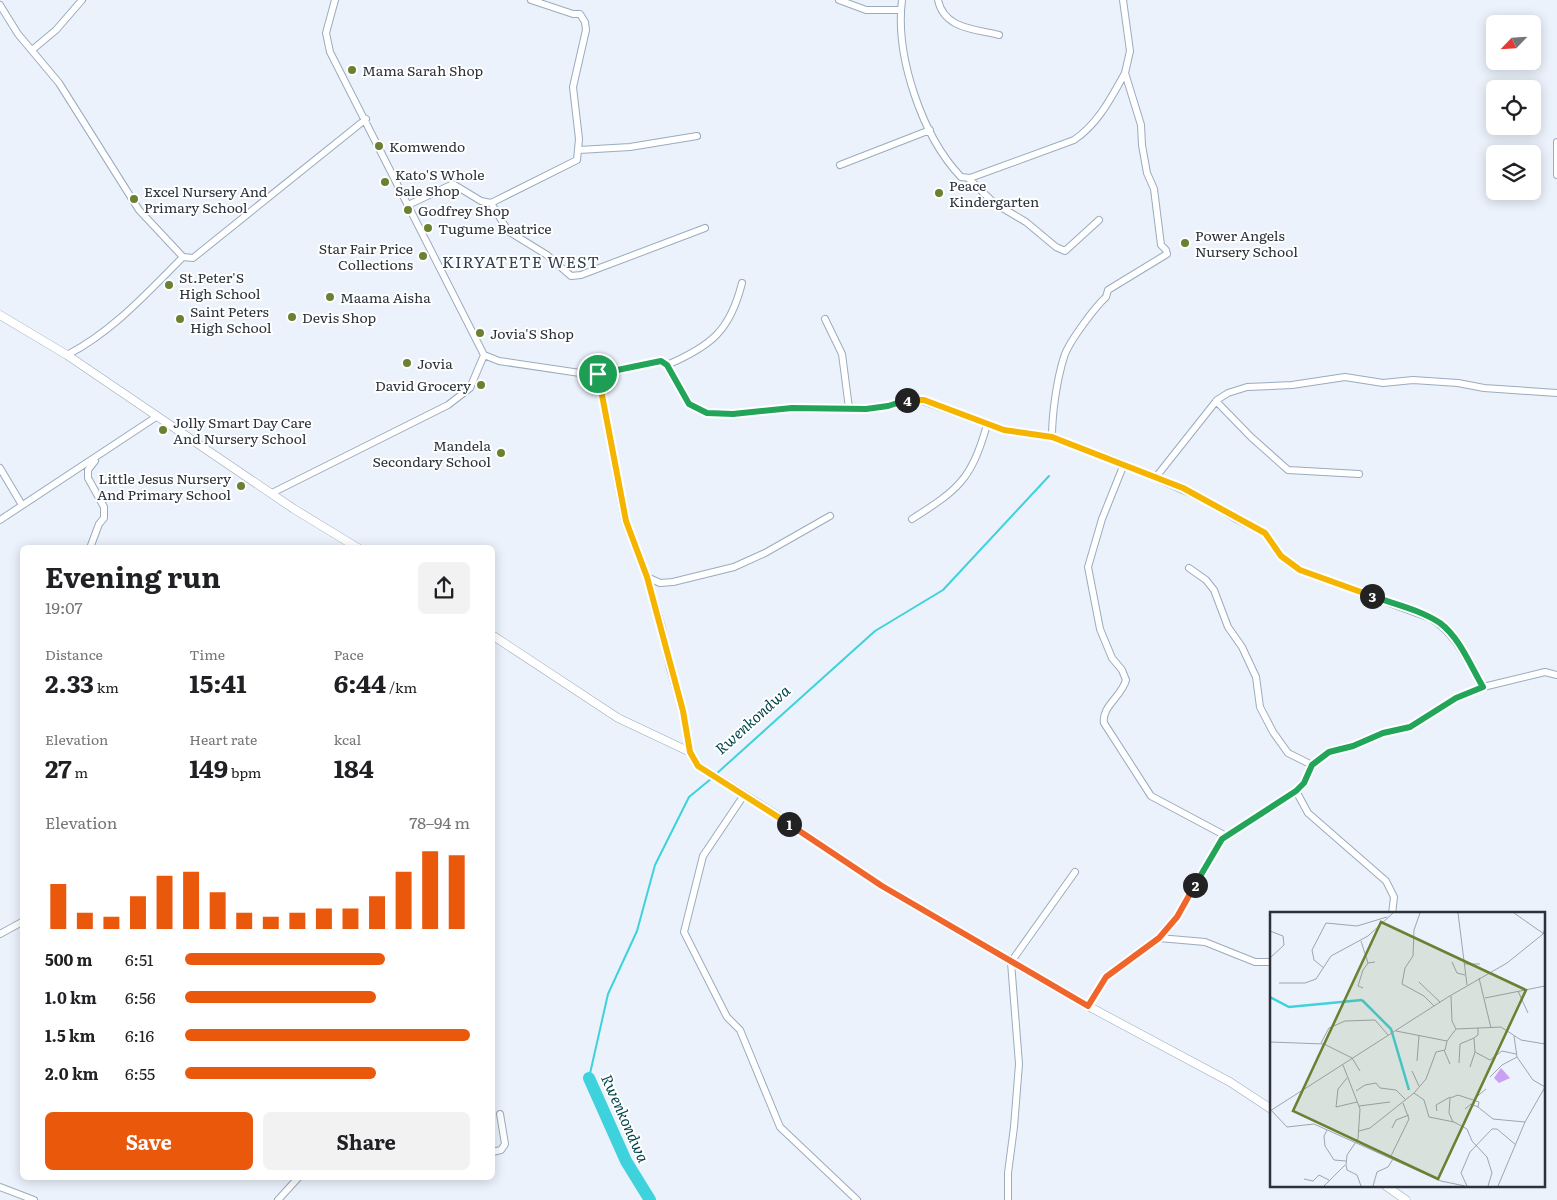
<!DOCTYPE html>
<meta charset="utf-8">
<style>
body{margin:0;font-family:Literata,serif;background:#f2f2f2;color:#202124;height:100vh;display:flex;flex-direction:column;font-size:19px;white-space:nowrap}
*{box-sizing:border-box;margin:0}
p{font-size:16px;color:#757577}
.icon{flex:none;width:28px;height:28px;fill:none;stroke:currentColor;stroke-width:2;stroke-linecap:round;stroke-linejoin:round}
.map{position:relative;flex:1;overflow:hidden}
.details{position:absolute;left:20px;top:545px;width:475px;height:635px;display:flex;flex-direction:column;background:#fff;border-radius:8px;box-shadow:0 2px 12px #0003}
.details>*{flex:none}
.needle{width:32px;rotate:245deg}
.fabs{position:absolute;left:1486px;top:15px;display:grid;gap:10px}
.fabs a{display:grid;place-items:center;width:55px;height:55px;border-radius:8px;background:#fff;box-shadow:0 2px 12px #0003;font-size:25px}
.pin{position:absolute;display:grid;place-items:center;width:42px;height:42px;color:#fff;margin:-21px;border:2px solid #fff;border-radius:50%;box-shadow:0 1px 5px #0007}
.km{position:absolute;width:25px;height:25px;margin:-12px;border-radius:50%;background:#222;color:#fff;font-size:14px;line-height:25px;text-align:center}
.round{display:grid;place-items:center;flex:none;width:52px;height:52px;border-radius:8px;background:#f2f2f2}
.overview{display:flex;align-items:center;justify-content:space-between;height:85px;padding:0 25px}
h1{font-size:28px;font-weight:700;line-height:38px}
.stats{display:grid;grid-template-columns:repeat(3,1fr);gap:8px;height:85px;padding:5px 25px}
.stats div{display:grid;align-content:center}
.stats b{font-size:25px;font-weight:700}
.stats small{font-size:14px;font-weight:400}
.stats p{font-size:14px}
.chart{height:140px;padding:10px 25px}
.chart p{display:flex;justify-content:space-between}
.chart svg{width:100%;height:90px;margin-top:5px;stroke:#ea580c;stroke-width:6}
.cta{display:flex;gap:10px;margin-top:auto;padding:10px 25px}
.cta a{flex:1;height:58px;border-radius:8px;background:#ea580c;color:#fff;font-size:20px;font-weight:700;line-height:58px;text-align:center}
.cta a+a{background:#f2f2f2;color:#202124}
ul{padding:0 25px;list-style:none;font-size:16px}
li{display:grid;grid-template-columns:80px 60px 1fr;align-items:center;height:38px}
li i{height:12px;border-radius:6px;background:#ea580c}
.map>svg:first-child{display:block}
</style>
<div class="map">
<svg width="1557" height="1200" viewBox="0 0 1557 1200">
<rect width="100%" height="100%" fill="#ebf2fb"/>
<g fill="none" stroke-linecap="round" stroke-linejoin="round">
<path stroke="#3ed2dc" stroke-width="2" d="M715 775 875 631 943 590 1049 476
M589 1078 608 994 637 931 655 865 689 797 712 778"/>
<path stroke="#3ed2dc" stroke-width="12" d="M589 1078 626 1161 650 1200"/>
<defs>
<path id="minor" d="M335 0 326 33 330 52 484 355 499 361 580 373 589 376 598 374 625 521 647 577 662 628 670 668 683 711 690 752
M839 0 866 10H901
M902 0C895 56 922 136 961 177L970 178 1074 140C1098 124 1111 98 1125 73
M938 0C944 29 975 29 999 35
M0 5 18 34 59 83 139 210 183 257
M32 50 56 30 82 0
M1557 142V175
M579 150 630 147 697 136
M840 165 930 130
M968 178 994 203 1026 222 1056 247 1065 251 1099 220
M491 203 508 231 547 255 571 276 581 275 705 228
M408 205 453 184 481 201 491 203 577 160 579 139 573 87 586 30 585 22 580 14H573L531 0
M825 319 842 354 849 408
M67 355C112 332 147 293 183 257L193 258 366 119
M667 365C711 346 730 331 742 283
M598 374 661 361 667 365 689 404 707 413 733 414 792 408 866 409 888 406 917 399 1004 430 1052 437 1124 464 1206 500 1238 520 1265 533 1281 556 1300 570 1430 618C1456 633 1468 662 1483 687
M1216 401 1251 437 1288 470 1359 474
M1052 437C1052 413 1057 379 1064 357 1068 343 1095 307 1106 297L1108 290 1167 254 1166 250 1161 245 1154 189 1147 173 1142 145 1141 125 1125 73 1130 51 1123 0
M1124 464 1102 519 1088 567 1100 629 1112 658 1122 670 1126 680C1122 696 1101 707 1104 723L1151 796 1226 836
M0 468 22 505
M1156 477 1217 400 1228 393 1247 387 1292 385 1345 377 1383 383 1413 380 1458 383 1484 388 1557 393
M272 493 448 405 470 388 484 355
M912 519C959 489 971 480 987 425
M0 520 156 417
M90 548 99 524 104 518V507L88 478V470L95 461
M1189 568 1206 580 1214 590 1228 627 1242 647 1256 677 1260 707 1273 732 1288 753 1312 765
M647 577 660 583 673 582 734 567 765 553 830 516
M1296 791 1308 813 1386 881 1394 897 1392 914
M744 795 703 856 684 932 727 1017 740 1030 780 1127 857 1200
M0 934 22 922
M1159 938 1205 942 1255 962H1271
M1088 1006 1106 977 1159 938 1177 917 1222 839 1296 791 1304 783 1312 765 1329 752 1353 746 1383 733 1410 727 1447 703 1479 688 1545 672 1557 675
M492 1152 501 1150 505 1144 500 1114
M0 1187 34 1200
M278 1200 298 1178
M1008 1200V1173L1014 1127 1019 1064 1011 962 1075 872"/>
<path id="tertiary" d="M0 315 67 355 294 509 358 548
M492 635 618 718 690 752 698 766 775 814 882 886 1088 1006 1230 1082 1271 1109
M1386 1186 1406 1200"/>
</defs>
<use href="#minor" stroke="#9aabc0" stroke-width="8"/>
<use href="#tertiary" stroke="#9aabc0" stroke-width="9"/>
<use href="#minor" stroke="#fff" stroke-width="6"/>
<use href="#tertiary" stroke="#fff" stroke-width="8"/>
</g>
<g fill="none" stroke-linecap="round" stroke-linejoin="round">
<defs>
<path id="split-1" d="M598 374 626 521 647 577 683 711 690 752 698 766 789 824"/>
<path id="split-2" d="M789 824 882 886 1088 1006 1106 977 1159 938 1177 917 1195 885"/>
<path id="split-3" d="M1195 885 1222 839 1296 791 1304 783 1312 765 1329 752 1353 746 1383 733 1410 727 1456 698 1483 687C1471 667 1460 638 1440 623 1421 610 1394 604 1372 596"/>
<path id="split-4" d="M907 400H924L1004 430 1052 437 1183 488 1265 533 1281 556 1300 570 1372 596"/>
<path id="split-5" d="M598 374 661 361 667 365 689 404 707 413 733 414 792 408 866 409 888 406 907 400"/>
</defs>
<use href="#split-1" stroke="#fff" stroke-width="10"/>
<use href="#split-2" stroke="#fff" stroke-width="10"/>
<use href="#split-3" stroke="#fff" stroke-width="10"/>
<use href="#split-4" stroke="#fff" stroke-width="10"/>
<use href="#split-5" stroke="#fff" stroke-width="10"/>
<use href="#split-1" stroke="#f5b400" stroke-width="6"/>
<use href="#split-2" stroke="#f0652b" stroke-width="6"/>
<use href="#split-3" stroke="#22a559" stroke-width="6"/>
<use href="#split-4" stroke="#f5b400" stroke-width="6"/>
<use href="#split-5" stroke="#22a559" stroke-width="6"/>
</g>
<g fill="#6b8031" stroke="#fff" stroke-width="2">
<circle cx="352" cy="70" r="5"/>
<circle cx="379" cy="146" r="5"/>
<circle cx="385" cy="182" r="5"/>
<circle cx="939" cy="193" r="5"/>
<circle cx="134" cy="199" r="5"/>
<circle cx="408" cy="210" r="5"/>
<circle cx="428" cy="228" r="5"/>
<circle cx="1185" cy="243" r="5"/>
<circle cx="423" cy="256" r="5"/>
<circle cx="169" cy="285" r="5"/>
<circle cx="330" cy="297" r="5"/>
<circle cx="292" cy="317" r="5"/>
<circle cx="180" cy="319" r="5"/>
<circle cx="480" cy="333" r="5"/>
<circle cx="407" cy="363" r="5"/>
<circle cx="481" cy="385" r="5"/>
<circle cx="163" cy="430" r="5"/>
<circle cx="501" cy="453" r="5"/>
<circle cx="241" cy="486" r="5"/>
</g>
<g text-anchor="middle" dominant-baseline="central" stroke-width="4" stroke-linejoin="round" paint-order="stroke">
<g font-size="14" fill="#2b323b" stroke="#fff" text-anchor="start">
<text x="362" y="70">Mama Sarah Shop</text>
<text x="389" y="146">Komwendo</text>
<text x="395" y="174">Kato'S Whole<tspan x="395" dy="16">Sale Shop</tspan></text>
<text x="949" y="185">Peace<tspan x="949" dy="16">Kindergarten</tspan></text>
<text x="144" y="191">Excel Nursery And<tspan x="144" dy="16">Primary School</tspan></text>
<text x="418" y="210">Godfrey Shop</text>
<text x="438" y="228">Tugume Beatrice</text>
<text x="1195" y="235">Power Angels<tspan x="1195" dy="16">Nursery School</tspan></text>
<text x="413" y="248" text-anchor="end">Star Fair Price<tspan x="413" dy="16">Collections</tspan></text>
<text x="179" y="277">St.Peter'S<tspan x="179" dy="16">High School</tspan></text>
<text x="340" y="297">Maama Aisha</text>
<text x="190" y="311">Saint Peters<tspan x="190" dy="16">High School</tspan></text>
<text x="302" y="317">Devis Shop</text>
<text x="490" y="333">Jovia'S Shop</text>
<text x="417" y="363">Jovia</text>
<text x="471" y="385" text-anchor="end">David Grocery</text>
<text x="173" y="422">Jolly Smart Day Care<tspan x="173" dy="16">And Nursery School</tspan></text>
<text x="491" y="445" text-anchor="end">Mandela<tspan x="491" dy="16">Secondary School</tspan></text>
<text x="231" y="478" text-anchor="end">Little Jesus Nursery<tspan x="231" dy="16">And Primary School</tspan></text>
</g>
<g font-size="15" font-style="italic" fill="#03464b" stroke="#fff">
<text transform="translate(752 719) rotate(-42)">Rwenkondwa</text>
<text transform="translate(626 1118) rotate(66)">Rwenkondwa</text>
</g>
<g font-size="16" letter-spacing="1" fill="#344254" stroke="#fff">
<text x="521" y="261">KIRYATETE WEST</text>
</g>
</g>
<g transform="translate(1270 912)">
<rect width="275" height="275" fill="#ebf2fb"/>
<path d="M231 156 240 166 229 171 224 166Z" fill="#caa0f1"/>
<path fill="none" stroke="#3ed2dc" stroke-width="2.5" d="M0 85 19 95 92 88M92 88 121 117 139 178"/>
<path fill="none" stroke="#9ea5ae" stroke-width="1" d="M150 1 144 18 143 44 135 56 132 72 154 84 164 94M188 1 197 73M244 1 274 22M0 19 13 24 14 33 0 46M91 29 98 51M182 50 187 61 195 63M194 52H210M54 56 44 48 42 38 56 11 87 14 117 5M209 66 221 116M149 70 170 90M9 71H35L46 67 61 44 98 24 123 1M93 76 88 74 93 58 98 51 105 50M248 79 258 101M181 84 182 109 186 117M215 86 275 74M208 116V123L204 126 205 140 220 148 232 139 246 142M126 119 177 129 186 117 231 115 251 128 275 132M244 124 247 145 263 168 275 175M0 130 54 132 82 146 90 159M51 131 59 116 75 109 105 108 118 123M174 138 180 152M147 149 149 124M189 151 190 132 204 126M73 153 90 197 88 227 77 243 76 253 77 258 87 263 91 274M200 155 205 140M142 159 149 174M220 165 232 153 247 145M77 166 68 177 66 195 87 190M86 179 95 173 106 171 110 176 126 178 136 188M144 181 154 188 159 205 184 210 197 217 202 229 217 245 222 261 218 274M204 187 216 177M89 194 120 190M195 197 201 192 208 195M1 198 17 215 44 212 171 269 195 274M0 199 178 85 237 51 273 22 275 16M167 199 166 193 180 185M183 210 179 201 180 186 188 183 209 190 208 195 223 207 255 210M122 216 126 208 139 203M57 218 54 224 55 234 64 248 76 249M89 219 100 216 144 181 156 167 166 140 175 138 177 129M120 246 139 207 133 191M34 267 43 269 49 263 59 268M54 274 75 253M103 274 107 260 118 255 123 247M197 274 191 261 200 240 222 217H227L246 233M228 274 255 210 275 175"/>
<path fill="#6b8031" fill-opacity="0.15" stroke="#6b8031" stroke-width="2.5" d="M111 10 256 78 168 267 23 199Z"/>
<rect width="275" height="275" fill="none" stroke="#2b323b" stroke-width="2.5"/>
</g>
</svg>
<div class="fabs">
<a><svg class="needle" viewBox="-14 -14 28 28"><path d="M0-13l5 13h-10z" fill="#e53935"/><path d="M0 13l5-13h-10z" fill="#757577"/></svg></a>
<a><svg class="icon" aria-label="locate" viewBox="0 0 24 24"><circle cx="12" cy="12" r="6"/><path d="M12 2v4M12 18v4M2 12h4M18 12h4"/></svg></a>
<a><svg class="icon" aria-label="layers" viewBox="0 0 24 24"><path d="M12 4l9 5-9 5-9-5zM3 14l9 5 9-5"/></svg></a>
</div>
<div class="pin" style="left:598px;top:374px;background:#1e9e55"><svg class="icon" aria-label="arrive" viewBox="0 0 24 24"><path d="M6 21V4h12l-3 4 3 4H6"/></svg></div>
<b class="km" style="left:789px;top:824px">1</b>
<b class="km" style="left:1195px;top:885px">2</b>
<b class="km" style="left:1372px;top:596px">3</b>
<b class="km" style="left:907px;top:400px">4</b>
<section class="details">
<div class="overview"><div><h1>Evening run</h1><p>19:07</p></div><a class="round"><svg class="icon" aria-label="share" viewBox="0 0 24 24"><path d="M12 15V3M7 8l5-5 5 5M5 13v7h14v-7"/></svg></a></div>
<div class="stats">
<div><p>Distance</p><b>2.33<small> km</small></b></div>
<div><p>Time</p><b>15:41</b></div>
<div><p>Pace</p><b>6:44<small> /km</small></b></div>
</div>
<div class="stats">
<div><p>Elevation</p><b>27<small> m</small></b></div>
<div><p>Heart rate</p><b>149<small> bpm</small></b></div>
<div><p>kcal</p><b>184</b></div>
</div>
<div class="chart"><p><span>Elevation</span>78–94 m</p>
<svg viewBox="0 0 160 44" preserveAspectRatio="none"><path d="M5 44V22M15 44V36M25 44V38M35 44V28M45 44V18M55 44V16M65 44V26M75 44V36M85 44V38M95 44V36M105 44V34M115 44V34M125 44V28M135 44V16M145 44V6M155 44V8"/></svg>
</div>
<ul>
<li><b>500 m</b>6:51<i style="width:70%"></i></li>
<li><b>1.0 km</b>6:56<i style="width:67%"></i></li>
<li><b>1.5 km</b>6:16<i style="width:100%"></i></li>
<li><b>2.0 km</b>6:55<i style="width:67%"></i></li>
</ul>
<div class="cta"><a>Save</a><a>Share</a></div>
</section>
</div>
